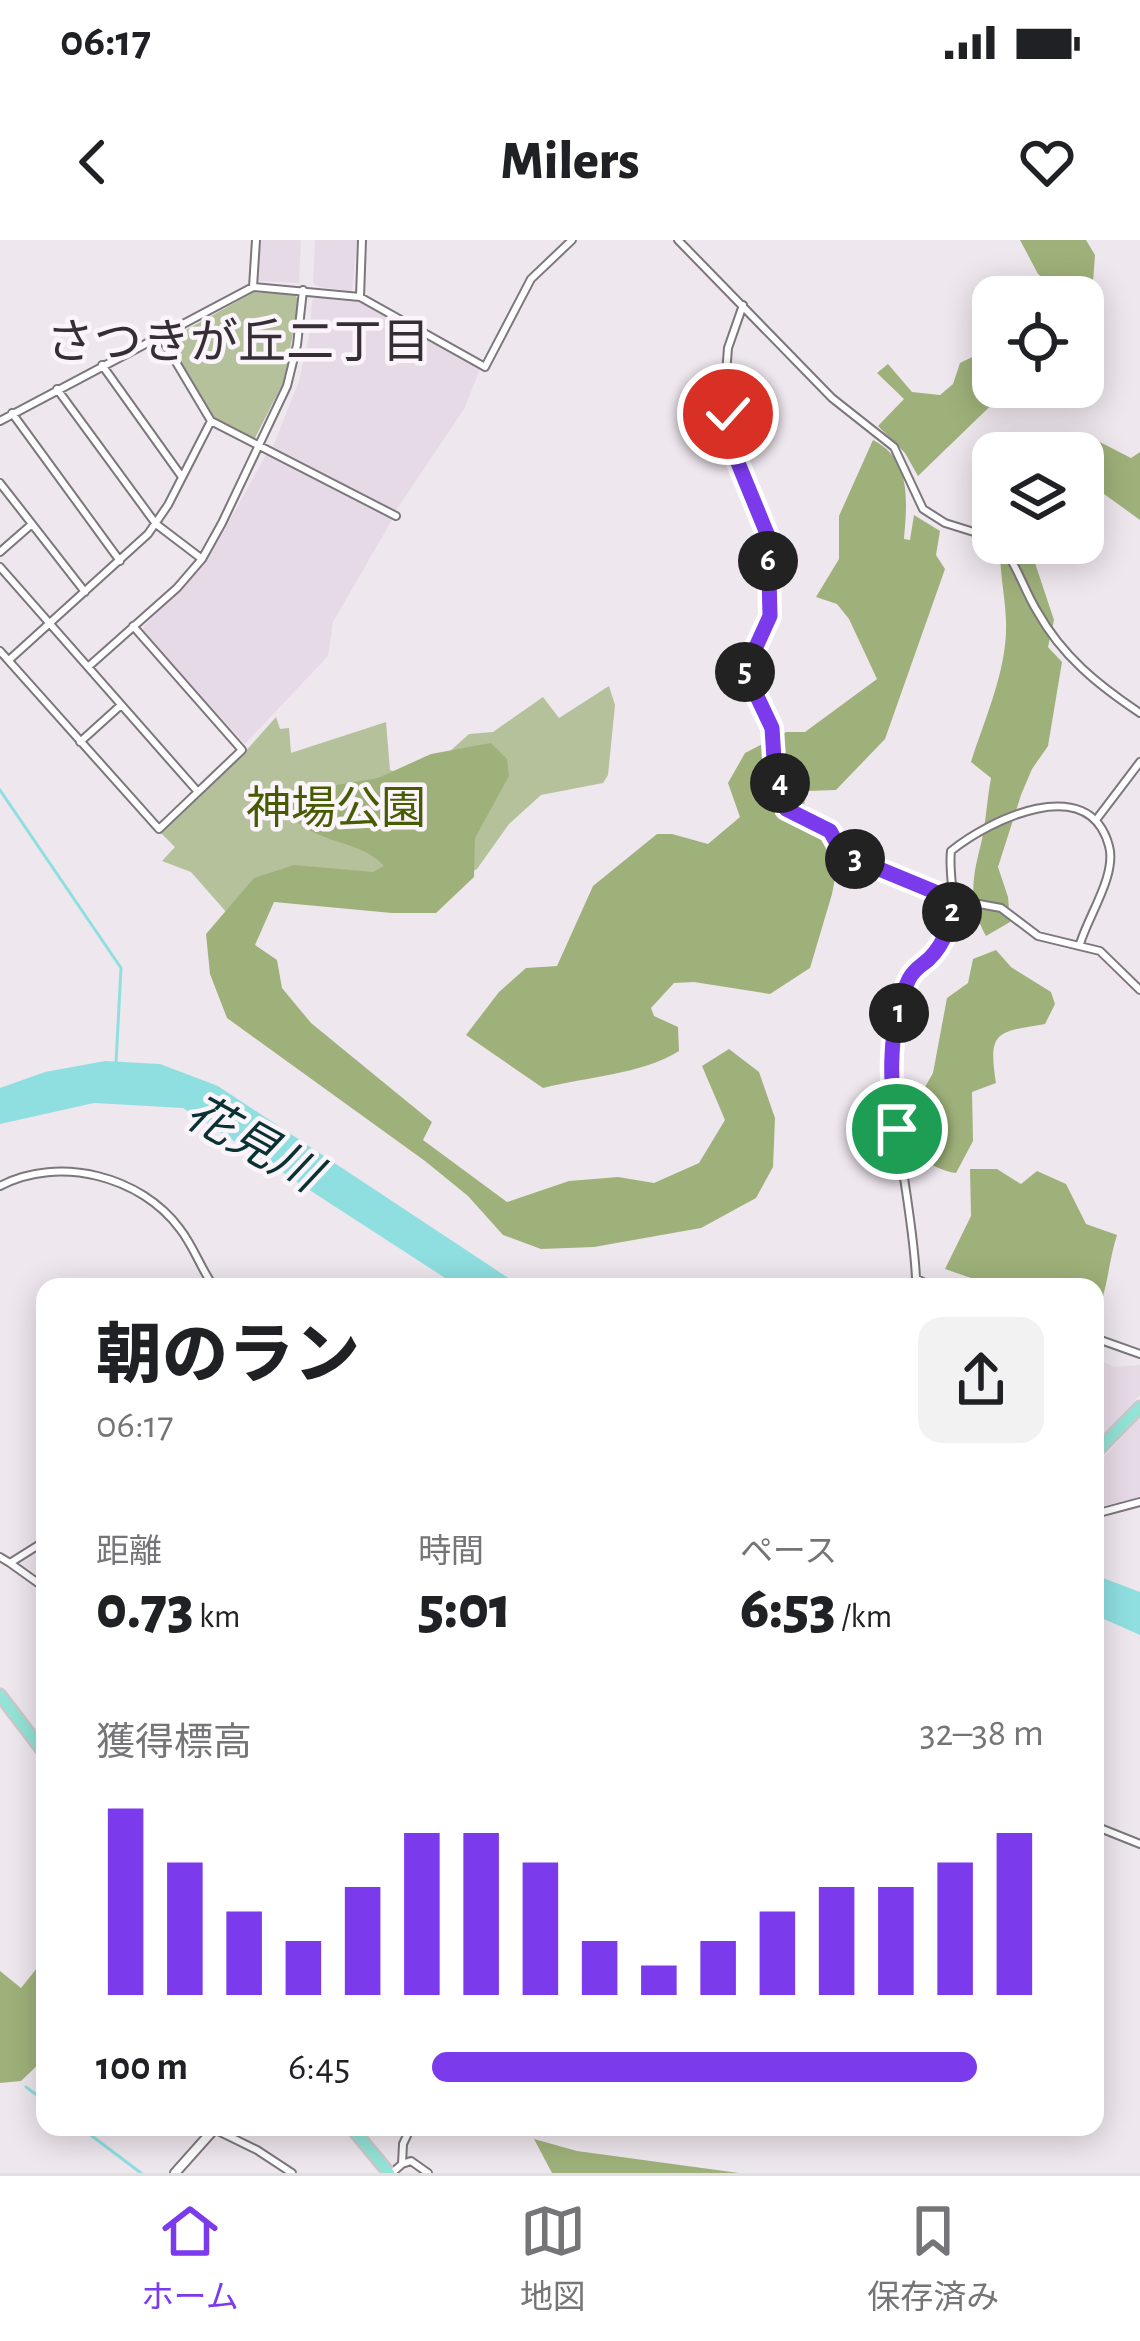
<!DOCTYPE html>
<html lang="ja">
<meta charset="utf-8">
<style>
body{margin:0;font-family:"Alegreya Sans","Noto Sans JP",sans-serif;background:#f2f2f2;color:#202124;height:100vh;display:flex;flex-direction:column;font-size:45px;white-space:nowrap}
*{box-sizing:border-box;margin:0}
p{font-size:39px;color:#757577}
.icon{flex:none;width:66px;height:66px;fill:none;stroke:currentColor;stroke-width:2;stroke-linecap:round;stroke-linejoin:round}
.map{position:relative;flex:1;overflow:hidden}
.details{position:absolute;left:36px;top:1038px;width:1068px;height:858px;display:flex;flex-direction:column;background:#fff;border-radius:24px;box-shadow:0 6px 30px #0003}
.details>*{flex:none}
.controls{position:absolute;left:972px;top:36px;display:grid;gap:24px}
.controls a{display:grid;place-items:center;width:132px;height:132px;border-radius:24px;background:#fff;box-shadow:0 6px 30px #0003;font-size:60px}
.pin{position:absolute;display:grid;place-items:center;width:102px;height:102px;color:#fff;margin:-51px;border:6px solid #fff;border-radius:50%;box-shadow:0 3px 12px #0007}
.km{position:absolute;width:60px;height:60px;margin:-30px;border-radius:50%;background:#222;color:#fff;font-size:33px;line-height:60px;text-align:center}
.round{display:grid;place-items:center;flex:none;width:126px;height:126px;border-radius:24px;background:#f2f2f2}
.head{display:flex;align-items:center;justify-content:space-between;height:204px;padding:0 60px}
h1{font-size:66px;font-weight:800;line-height:90px}
.metrics{display:grid;grid-template-columns:repeat(3,1fr);gap:18px;height:204px;padding:12px 60px}
.metrics div{display:grid;align-content:center}
.metrics b{font-size:60px;font-weight:800}
.metrics small{font-size:33px;font-weight:400}
.metrics p{font-size:33px}
.chart{height:336px;padding:24px 60px}
.chart p{display:flex;justify-content:space-between}
.chart svg{width:100%;height:216px;margin-top:12px;stroke:#7c3aed;stroke-width:6}
ul{padding:0 60px;list-style:none;font-size:39px}
li{display:grid;grid-template-columns:192px 144px 1fr;align-items:center;height:90px}
li i{height:30px;border-radius:15px;background:#7c3aed}
.status{display:flex;justify-content:space-between;align-items:center;height:84px;padding:0 60px;background:#fff;direction:ltr}
.status svg{height:33px;fill:currentColor}
header{display:flex;justify-content:space-between;align-items:center;height:156px;padding:0 60px;background:#fff;font-size:54px;font-weight:800}
.tab-bar{display:flex;justify-content:space-around;align-items:center;height:168px;border-top:3px solid #e0e0e0;background:#fff;font-size:33px;color:#757577}
.tab-bar a{display:grid;justify-items:center;gap:6px}
.tab-bar .active{color:#7c3aed}
.map>svg:first-child{display:block}
</style>
<div class="status"><b>06:17</b><svg viewBox="0 0 49 12"><path d="M0 12V9h3v3zM5 12V6h3v6zM10 12V3h3v9zM15 12V0h3v12zM26 1h20v11H26zM47 4h2v5h-2z"/></svg></div>
<header><svg class="icon" aria-label="back" viewBox="0 0 24 24"><path d="M15 5l-7 7 7 7"/></svg>Milers<svg class="icon" aria-label="heart" viewBox="0 0 24 24"><path d="M12 20l-8-8c-3-5 5-10 8-4 3-6 11-1 8 4z"/></svg></header>
<div class="map">
<svg width="1140" height="1933" viewBox="0 0 1140 1933">
<rect width="100%" height="100%" fill="#eee7ee"/>
<path fill="#e7dae7" d="M260 0H301L299 43 258 41Z
M315 0H357L352 51 318 47 313 43Z
M316 57 356 60 481 127 464 169 395 272 272 209 299 141 309 97 312 61Z
M267 213 392 280 333 382 328 416 245 504 143 392 144 386 206 323Z
M1103 1122 1115 1127 1140 1125V1155L1095 1203V1143Z
M1140 1177V1257L1095 1268V1227Z"/>
<path fill="#b4c19b" d="M254 52 295 55 299 61 284 141 254 200 215 179 168 100Z
M609 446 615 465 608 535 603 543 541 555 509 584 477 629 441 648 301 632 235 682 191 632 162 621 175 607 160 592 236 522 276 477 280 489 289 488 291 513 386 482 390 530 418 540 469 494 493 492 543 457 559 478Z"/>
<path fill="#9fb17a" d="M1020 0H1086L1095 15 1089 95 1083 104V57H1049L1048 41 1038 34Z
M993 107V147H1010L918 236 905 213 878 186 904 159 877 133 888 124 912 152 940 155 953 144 960 123Z
M1094 199 1131 218 1140 212V280L1104 254 1083 249V213H1051L1057 206Z
M873 200C912 220 907 261 904 299L910 300 914 275 940 291 936 315 945 329 885 499 836 550 806 551 803 572 844 592 832 654 810 728 770 754 694 742 674 743 651 768 654 776 678 787 679 811C643 834 586 837 543 848L466 795 499 752 526 728 557 726 593 646 657 594H672L708 604 740 577 728 543 745 513 786 492H805L877 439 849 379 837 364 816 357 839 319V276Z
M1000 303H1034L1032 314 1054 380 1048 407 1062 422 1048 506 1032 529 1021 555 998 627 1008 657 1010 682 986 696C968 664 972 638 981 604 986 583 987 559 991 538L971 522C985 478 1008 428 1006 381 1005 354 999 330 1000 303Z
M491 503 507 519 509 536 475 598 474 637 436 673H392L274 662 255 705 277 720 282 748 311 783 432 882 423 900 507 962 569 941 618 937 654 943 699 923 725 880 702 826 729 809 759 832 775 878 773 927 756 958 701 988 594 1007 541 1009 503 995 468 956 425 921 227 778 210 734 206 694 254 638 294 625 373 632 384 626C357 596 309 607 281 564L290 553 378 538 431 514Z
M996 710 1011 727 1051 752 1055 764 1045 784C996 792 988 791 996 843L972 852 973 901 956 933C930 930 910 906 884 899L886 885 908 886 914 866 933 833 947 758 968 743 973 719Z
M970 929H997L1021 944 1037 931 1066 944 1086 984 1117 995C1108 1023 1108 1051 1095 1077V1047H997L945 1029 971 976Z
M45 1718V1818L21 1841 0 1843V1731L21 1748Z
M534 1899 577 1911 739 1933H552Z"/>
<path fill="#8fdfe0" d="M105 821 160 824 218 846 522 1047H459L183 868 94 863 0 884V848L45 832Z
M1095 1335 1140 1352V1395L1095 1375Z"/>
<g fill="none" stroke-linecap="round" stroke-linejoin="round">
<path stroke="#8fdfe0" stroke-width="3" d="M0 550 121 728 116 823
M26 1847 45 1861
M80 1887 141 1933"/>
<defs>
<path id="minor" d="M678 0 832 158 894 207 923 269 945 283 993 298
M253 47 256 0
M360 57 362 0
M743 65 728 108 725 147 736 218 768 296 770 377 745 431 772 488 774 519 786 569 830 591 843 614 952 659 1001 668 1038 696 1100 711 1140 750
M161 97 211 181 396 276
M102 125 182 237
M57 149 156 284 202 319
M12 173 120 321
M0 181 253 47 360 57 485 127 531 39 572 0
M0 243 85 352
M1000 303C1016 322 1024 350 1037 371 1062 416 1098 445 1140 473
M0 312 32 284
M0 327 198 552
M0 411 159 589 242 510 133 386
M9 420 148 294 168 265 211 181
M88 427 177 348 202 319 222 283 287 146 297 105 303 50
M80 502 121 465
M1096 580 1140 522
M0 946C59 915 141 936 180 989 194 1007 201 1029 214 1047
M931 1047 916 1038C912 954 885 873 896 789 898 774 902 749 910 736 923 716 938 713 949 685 958 663 948 635 951 611 989 580 1089 531 1109 606 1117 635 1088 676 1080 704
M1095 1098 1140 1114
M1095 1274 1140 1262
M0 1317 10 1323 45 1301
M10 1323 45 1348
M1095 1586 1140 1604
M214 1889 257 1910 292 1933
M402 1924 411 1921 428 1933
M392 1933 402 1924 403 1904 411 1887"/>
<path id="tertiary" d="M175 1933 216 1887"/>
<path id="primary" d="M1095 1213 1140 1167
M0 1455 45 1514
M351 1887 389 1933"/>
</defs>
<use href="#minor" stroke="#7d767d" stroke-width="10"/>
<use href="#tertiary" stroke="#7d767d" stroke-width="12"/>
<use href="#primary" stroke="#c9c9c9" stroke-width="15"/>
<use href="#minor" stroke="#fff" stroke-width="6"/>
<use href="#tertiary" stroke="#fff" stroke-width="8"/>
<use href="#primary" stroke="#93e3d7" stroke-width="10"/>
</g>
<g fill="none" stroke-linecap="round" stroke-linejoin="round">
<defs>
<path id="route" d="M728 174 736 218 768 296 770 376 745 431 772 488 774 519 786 569 830 591 843 614 952 659C952 681 945 703 929 719 921 726 914 729 909 739 888 782 889 844 897 889"/>
</defs>
<use href="#route" stroke="#fff" stroke-width="24"/>
<use href="#route" stroke="#7c3aed" stroke-width="15"/>
</g>
<g text-anchor="middle" dominant-baseline="central" stroke-width="9" stroke-linejoin="round" paint-order="stroke">
<g font-size="45" fill="#475b00" stroke="#fbf4fb">
<text x="336" y="569">神場公園</text>
</g>
<g font-size="48" fill="#352f35" stroke="#fbf4fb">
<text x="238" y="104">さつきが丘二丁目</text>
</g>
<g font-size="48" font-style="italic" fill="#0a3233" stroke="#fbf4fb">
<text transform="translate(252 905) rotate(29)">花見川</text>
</g>
</g>
</svg>
<div class="controls">
<a><svg class="icon" aria-label="locate" viewBox="0 0 24 24"><circle cx="12" cy="12" r="6"/><path d="M12 2v4M12 18v4M2 12h4M18 12h4"/></svg></a>
<a><svg class="icon" aria-label="layers" viewBox="0 0 24 24"><path d="M12 4l9 5-9 5-9-5zM3 14l9 5 9-5"/></svg></a>
</div>
<div class="pin" style="left:897px;top:889px;background:#1e9e55"><svg class="icon" aria-label="arrive" viewBox="0 0 24 24"><path d="M6 21V4h12l-3 4 3 4H6"/></svg></div>
<div class="pin" style="left:728px;top:174px;background:#d93025"><svg class="icon" aria-label="check" viewBox="0 0 24 24"><path d="M5 12l5 5 9-10"/></svg></div>
<b class="km" style="left:899px;top:773px">1</b>
<b class="km" style="left:952px;top:672px">2</b>
<b class="km" style="left:855px;top:619px">3</b>
<b class="km" style="left:780px;top:543px">4</b>
<b class="km" style="left:745px;top:432px">5</b>
<b class="km" style="left:768px;top:321px">6</b>
<section class="details">
<div class="head"><div><h1>朝のラン</h1><p>06:17</p></div><a class="round"><svg class="icon" aria-label="share" viewBox="0 0 24 24"><path d="M12 15V3M7 8l5-5 5 5M5 13v7h14v-7"/></svg></a></div>
<div class="metrics">
<div><p>距離</p><b>0.73<small> km</small></b></div>
<div><p>時間</p><b>5:01</b></div>
<div><p>ペース</p><b>6:53<small> /km</small></b></div>
</div>
<div class="chart"><p><span>獲得標高</span>32–38 m</p>
<svg viewBox="0 0 160 44" preserveAspectRatio="none"><path d="M5 44V6M15 44V17M25 44V27M35 44V33M45 44V22M55 44V11M65 44V11M75 44V17M85 44V33M95 44V38M105 44V33M115 44V27M125 44V22M135 44V22M145 44V17M155 44V11"/></svg>
</div>
<ul>
<li><b>100 m</b>6:45<i style="width:89%"></i></li>
</ul>
</section>
</div>
<nav class="tab-bar">
<a class="active"><svg class="icon" aria-label="home" viewBox="0 0 24 24"><path d="M3 11l9-7 9 7M6 9v11h12V9"/></svg>ホーム</a>
<a><svg class="icon" aria-label="map" viewBox="0 0 24 24"><path d="M3 6l6-2 6 2 6-2v14l-6 2-6-2-6 2zM9 4v14M15 6v14"/></svg>地図</a>
<a><svg class="icon" aria-label="saved" viewBox="0 0 24 24"><path d="M7 4h10v16l-5-4-5 4z"/></svg>保存済み</a>
</nav>
